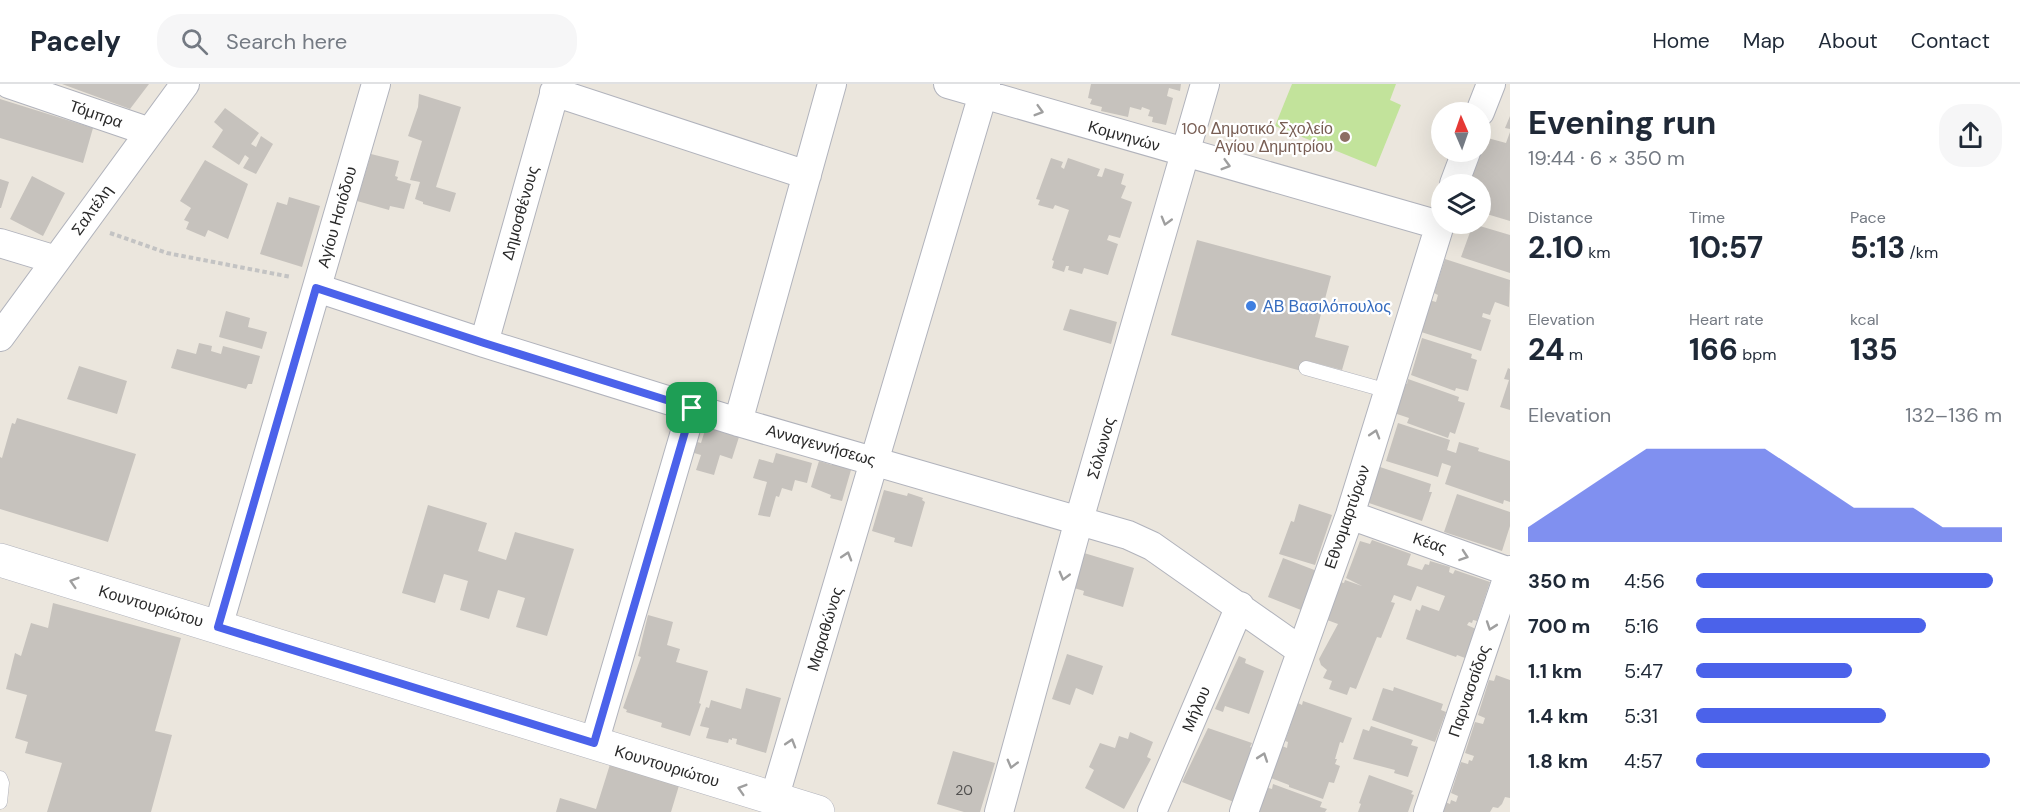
<!DOCTYPE html>
<meta charset="utf-8">
<style>
body{margin:0;font-family:"DM Sans",sans-serif;background:#f6f6f7;color:#1f2937;height:100vh;display:flex;flex-direction:column;font-size:22px;white-space:nowrap}
*{box-sizing:border-box;margin:0}
p{font-size:20px;color:#747a83}
.icon{flex:none;width:33px;height:33px;fill:none;stroke:currentColor;stroke-width:2;stroke-linecap:round;stroke-linejoin:round}
.map{position:relative;flex:1;overflow:hidden}
.panel{display:flex;flex-direction:column;background:#fff;width:510px}
.panel>*{flex:none}
.needle{width:39px;rotate:358deg}
.buttons{position:absolute;left:1431px;top:18px;display:grid;gap:12px}
.buttons a{display:grid;place-items:center;width:60px;height:60px;border-radius:50%;background:#fff;box-shadow:0 6px 24px #0002;font-size:30px}
.pin{position:absolute;display:grid;place-items:center;width:51px;height:51px;color:#fff;margin:-26px;border-radius:12px;box-shadow:0 3px 9px #0006}
.round{display:grid;place-items:center;flex:none;width:63px;height:63px;border-radius:24px;background:#f6f6f7}
.headline{display:flex;align-items:center;justify-content:space-between;height:102px;padding:0 18px}
h1{font-size:33px;font-weight:700;line-height:45px}
.stats{display:grid;grid-template-columns:repeat(3,1fr);gap:9px;height:102px;padding:6px 18px}
.stats div{display:grid;align-content:center}
.stats b{font-size:30px;font-weight:700}
.stats small{font-size:16px;font-weight:400}
.stats p{font-size:16px}
.chart{height:168px;padding:12px 18px}
.chart p{display:flex;justify-content:space-between}
.chart svg{width:100%;height:108px;margin-top:6px;fill:#4b62ea;opacity:.7}
ul{padding:0 18px;list-style:none;font-size:20px}
li{display:grid;grid-template-columns:96px 72px 1fr;align-items:center;height:45px}
li i{height:15px;border-radius:8px;background:#4b62ea}
header{display:flex;align-items:center;gap:36px;box-sizing:border-box;height:84px;padding:0 30px;background:#fff;border-bottom:2px solid #e0e1e3}
header strong{font-size:28px}
nav{display:flex;gap:33px;margin-inline-start:auto;font-size:21px}
.search{width:420px;height:54px;background:#f6f6f7;display:flex;align-items:center;gap:15px;box-sizing:border-box;padding:0 21px;border-radius:24px;color:#747a83;font-size:22px}
main{display:flex;flex:1;min-height:0}
.map>svg:first-child{display:block}
</style>
<header>
<strong>Pacely</strong>
<div class="search"><svg class="icon" aria-label="search" viewBox="0 0 24 24"><circle cx="10" cy="10" r="6"/><path d="M15 15l6 6"/></svg>Search here</div>
<nav><a>Home</a><a>Map</a><a>About</a><a>Contact</a></nav>
</header>
<main>
<div class="map">
<svg width="1510" height="728" viewBox="0 0 1510 728">
<rect width="100%" height="100%" fill="#ebe6dd"/>
<path fill="#c2e39b" d="M1292 0H1396L1390 16 1401 21 1376 83 1275 42Z"/>
<path fill="#c6c2bd" d="M62 0H149L130 25Z
M1091 0H1181L1180 7 1169 4 1167 12 1173 14 1166 41 1152 38 1153 33 1148 32 1150 26 1142 23 1141 26 1130 23 1128 33 1101 27 1102 23 1090 20 1092 15 1088 14Z
M419 10 461 23 436 103 456 109 450 128 423 120V118L415 115 420 98 410 96 422 57 408 52 418 23Z
M0 15 93 44 83 79 0 54Z
M225 24 259 49 251 60 256 63 261 52 273 60 256 90 243 84 249 74 245 71 239 81 212 63 223 46 214 38Z
M1510 32V45L1505 44Z
M1510 48V137L1480 128V100H1468L1479 68H1480L1484 53 1506 59Z
M371 70 399 77 395 92 398 93 397 96 411 100 404 125 390 122 389 126 357 117Z
M1051 74 1063 78 1061 83 1064 85 1068 74 1100 85 1097 92 1102 93 1105 84 1124 90 1121 100 1126 102 1121 114 1132 118 1120 154 1109 151 1107 156 1118 160 1108 191 1084 184 1082 190 1068 186 1069 182H1066L1064 188 1052 184 1054 177 1052 176 1069 126 1055 121 1053 125 1038 121 1040 116 1036 115Z
M205 76 248 100 228 155 208 146 205 153 186 145 189 138 184 136 191 124 180 117Z
M32 92 65 109 43 152 10 135Z
M0 95 9 98 1 124H0Z
M289 113 320 122 302 183 260 170 277 118 287 121Z
M1473 140 1510 151V189L1461 173Z
M1197 156 1331 192 1315 253 1349 262 1342 286 1308 277 1305 288 1171 251Z
M1445 175 1510 196 1509 223 1495 218 1490 231 1483 229 1482 233 1491 236 1481 267 1418 247 1429 216 1436 218 1438 211 1434 209Z
M1070 225 1117 238 1111 260 1063 246Z
M226 227 250 234 248 243 267 248 262 265 219 253Z
M1422 254 1472 270 1471 274 1477 276 1468 307 1456 304 1455 307 1411 291Z
M199 259 212 262 211 267 221 270 223 262 260 272 252 300H248L246 305 171 284 177 265 196 270Z
M79 282 127 297 117 330 67 315Z
M1508 284 1510 285V326L1500 323 1509 296 1504 295Z
M1408 295 1459 313 1458 317 1465 319 1455 350 1450 348 1448 354 1407 339 1409 334 1394 329 1404 299 1407 300Z
M17 334 136 370 108 458 0 425V373L2 374 12 339 15 340Z
M1398 339 1450 356 1447 366 1456 369 1459 358 1479 364 1478 367 1510 377V418L1504 416 1503 420 1445 400 1451 382 1442 379 1438 393 1386 377Z
M706 343 739 353 732 375 720 371 714 391 696 386 701 371 694 369 697 358 701 359Z
M776 369 812 379 807 399 795 396 792 407 782 404 779 413 776 412 770 433 758 431 767 398 753 394 759 375 773 379Z
M819 377 832 381 833 378 850 382 849 386H851L842 417 830 414 831 411 811 403Z
M1380 383 1431 400 1429 408H1432L1422 437 1366 418Z
M884 406 907 412 908 409 923 414 922 416 925 418 912 463 894 458 895 454 872 447Z
M1457 410 1510 428V442L1502 467 1444 448Z
M1299 420 1332 431 1315 481 1279 470 1291 437 1294 438Z
M428 421 487 439 478 467 506 476 515 448 574 465 547 552 516 543 525 514 498 506 489 535 460 526 468 497 444 490 435 519 402 509Z
M1372 456 1411 470 1407 481 1422 486 1425 480 1429 481 1430 477 1450 483 1449 488 1453 490 1455 486 1490 498 1477 537 1473 536 1472 539 1469 538 1467 541 1476 545 1465 574 1457 571 1456 573 1406 555 1416 525 1420 527 1422 521 1439 527 1445 512 1417 502 1411 517 1394 511 1391 518 1395 519 1381 554 1377 553 1356 605 1350 603 1347 611 1329 605 1332 597 1323 594 1327 586 1321 581 1319 575 1338 540 1327 536 1340 498 1344 499 1345 496 1362 502 1346 494 1360 457 1370 460Z
M1084 469 1134 484 1123 523 1083 511 1084 507 1074 504Z
M1283 474 1317 487 1301 526 1268 513Z
M53 519 181 554 155 647 172 651 151 728H47L62 679 25 669 28 658 15 654 27 611 6 605 15 569 21 572 31 539 48 544Z
M648 531 673 538 667 561 680 565 676 578 708 587 699 619 701 620 690 652 661 643 662 639 626 628 627 626 623 624 641 573 638 572Z
M1067 570 1103 582 1093 611 1076 604 1070 621 1052 615Z
M1239 572 1246 575 1245 579 1264 587 1249 630 1225 622 1223 628 1215 625Z
M1496 591 1510 596V714L1505 713 1502 720 1498 724 1493 723 1490 728H1442L1445 718 1450 720 1451 716 1456 718 1458 712 1451 709 1461 678 1468 680 1469 676 1472 677 1474 672 1465 669 1475 638 1483 640 1485 634 1478 631 1489 596 1494 597Z
M1394 603 1443 620 1441 626 1446 628 1435 658 1372 636 1383 604 1393 607Z
M746 604 781 614 766 669 736 660 737 655 732 654V656L729 655 728 659 706 654 709 644 700 642 706 623 709 624 711 616 741 625Z
M1303 617 1352 634 1343 659 1340 658 1335 675H1337L1335 680 1340 682 1334 699 1329 698 1323 715 1289 703V701L1271 694 1282 662 1287 664 1288 658 1285 657 1298 619 1302 621Z
M1371 642 1413 656 1411 661 1418 663 1408 693 1394 689 1395 686 1353 675 1363 645 1369 647Z
M1208 644 1252 659 1250 663 1254 665 1234 718 1182 698Z
M1130 648 1153 658 1147 673 1151 675 1124 725 1085 704 1094 686 1089 683 1100 659 1115 664 1119 652 1128 655Z
M953 667 995 679 980 728H964L937 720Z
M612 674 681 695 671 728H556L560 714 596 725Z
M1369 691 1413 707 1411 710 1414 711 1408 728H1358L1361 720 1359 719Z
M1273 700 1322 718 1320 723 1327 725 1325 728H1256L1265 703 1272 705Z"/>
<g fill="none" stroke-linecap="round" stroke-linejoin="round">
<defs>
<path id="service" d="M1306 284 1388 307
M0 694 2 699 0 718"/>
<path id="minor" d="M9 0 150 48
M948 0 1439 141
M554 8 807 91
M1480 28 1491 0
M1454 100 1466 68
M0 159 56 176
M317 204 484 259 738 338 1128 451 1152 462 1300 566
M0 253 185 0
M484 259 557 0
M738 338 832 0
M1350 431 1510 488
M218 543 376 0
M594 659 692 324
M774 715 986 0
M999 728 1079 436 1205 0
M1152 728 1240 522
M1244 728 1350 431 1442 134
M1428 728 1510 486"/>
<path id="tertiary" d="M0 476 818 728"/>
</defs>
<use href="#service" stroke="#b1b3bc" stroke-width="15"/>
<use href="#minor" stroke="#b1b3bc" stroke-width="30"/>
<use href="#tertiary" stroke="#b1b3bc" stroke-width="34"/>
<path stroke="#c3c3c3" stroke-width="4" stroke-dasharray="4.5 3" stroke-linecap="butt" d="M110 149 167 169 291 193"/>
<use href="#service" stroke="#fff" stroke-width="14"/>
<use href="#minor" stroke="#fff" stroke-width="28"/>
<use href="#tertiary" stroke="#fff" stroke-width="33"/>
</g>
<defs><path id="oneway-chevron" d="M-2-3.5L2.5 0L-2 3.5" fill="none" stroke-width="1.6" stroke-linecap="round" stroke-linejoin="round" transform="scale(1.5)"/></defs>
<g stroke="#9f9f9f">
<use href="#oneway-chevron" transform="translate(1039 27) rotate(16)"/>
<use href="#oneway-chevron" transform="translate(1226 81) rotate(16)"/>
<use href="#oneway-chevron" transform="translate(1166 137) rotate(106)"/>
<use href="#oneway-chevron" transform="translate(1375 350) rotate(-73)"/>
<use href="#oneway-chevron" transform="translate(847 472) rotate(-73)"/>
<use href="#oneway-chevron" transform="translate(1464 472) rotate(19)"/>
<use href="#oneway-chevron" transform="translate(1064 492) rotate(105)"/>
<use href="#oneway-chevron" transform="translate(74 498) rotate(-163)"/>
<use href="#oneway-chevron" transform="translate(1491 542) rotate(109)"/>
<use href="#oneway-chevron" transform="translate(791 659) rotate(-73)"/>
<use href="#oneway-chevron" transform="translate(1263 673) rotate(-71)"/>
<use href="#oneway-chevron" transform="translate(1012 680) rotate(105)"/>
<use href="#oneway-chevron" transform="translate(742 705) rotate(-163)"/>
</g>
<g fill="none" stroke-linecap="round" stroke-linejoin="round">
<defs>
<path id="route" d="M316 204 484 259 692 324 594 659 218 543Z"/>
</defs>
<use href="#route" stroke="#fff" stroke-width="12"/>
<use href="#route" stroke="#4b62ea" stroke-width="8"/>
</g>
<circle fill="#8d6e63" stroke="#fff" stroke-width="2" cx="1345" cy="53" r="6"/>
<circle fill="#3f7fe0" stroke="#fff" stroke-width="2" cx="1251" cy="222" r="6"/>
<g text-anchor="middle" dominant-baseline="central" stroke-width="4.5" stroke-linejoin="round" paint-order="stroke">
<g font-size="14" fill="#51504f">
<text x="964" y="706">20</text>
</g>
<g font-size="16" fill="#2a2a2a" stroke="#fff">
<text transform="translate(96 30) rotate(19)">Τόμπρα</text>
<text transform="translate(1124 52) rotate(16)">Κομνηνών</text>
<text transform="translate(92 126) rotate(-54)">Σαλτέλη</text>
<text transform="translate(520 129) rotate(-74)">Δημοσθένους</text>
<text transform="translate(337 133) rotate(-74)">Αγίου Ησιόδου</text>
<text transform="translate(821 361) rotate(16)">Ανναγεννήσεως</text>
<text transform="translate(1101 364) rotate(-74)">Σόλωνος</text>
<text transform="translate(1347 433) rotate(-71)">Εθνομαρτύρων</text>
<text transform="translate(1430 459) rotate(19)">Κέας</text>
<text transform="translate(151 522) rotate(17)">Κουντουριώτου</text>
<text transform="translate(825 545) rotate(-73)">Μαραθώνος</text>
<text transform="translate(1469 607) rotate(-71)">Παρνασσίδος</text>
<text transform="translate(1196 625) rotate(-67)">Μήλου</text>
<text transform="translate(667 682) rotate(17)">Κουντουριώτου</text>
</g>
<g font-size="16" fill="#785e54" stroke="#fff" text-anchor="end">
<text x="1333" y="44">10ο Δημοτικό Σχολείο<tspan x="1333" dy="18">Αγίου Δημητρίου</tspan></text>
</g>
<g font-size="16" fill="#366cbe" stroke="#fff" text-anchor="start">
<text x="1263" y="222">ΑΒ Βασιλόπουλος</text>
</g>
</g>
</svg>
<div class="buttons">
<a><svg class="needle" viewBox="-14 -14 28 28"><path d="M0-13l5 13h-10z" fill="#e53935"/><path d="M0 13l5-13h-10z" fill="#747a83"/></svg></a>
<a><svg class="icon" aria-label="layers" viewBox="0 0 24 24"><path d="M12 4l9 5-9 5-9-5zM3 14l9 5 9-5"/></svg></a>
</div>
<div class="pin" style="left:692px;top:324px;background:#1e9e55"><svg class="icon" aria-label="arrive" viewBox="0 0 24 24"><path d="M6 21V4h12l-3 4 3 4H6"/></svg></div>
</div>
<section class="panel">
<div class="headline"><div><h1>Evening run</h1><p>19:44 · 6 × 350 m</p></div><a class="round"><svg class="icon" aria-label="share" viewBox="0 0 24 24"><path d="M12 15V3M7 8l5-5 5 5M5 13v7h14v-7"/></svg></a></div>
<div class="stats">
<div><p>Distance</p><b>2.10<small> km</small></b></div>
<div><p>Time</p><b>10:57</b></div>
<div><p>Pace</p><b>5:13<small> /km</small></b></div>
</div>
<div class="stats">
<div><p>Elevation</p><b>24<small> m</small></b></div>
<div><p>Heart rate</p><b>166<small> bpm</small></b></div>
<div><p>kcal</p><b>135</b></div>
</div>
<div class="chart"><p><span>Elevation</span>132–136 m</p>
<svg viewBox="0 0 160 44" preserveAspectRatio="none"><path d="M0 44V38L10 30L20 22L30 14L40 6L50 6L60 6L70 6L80 6L90 14L100 22L110 30L120 30L130 30L140 38L150 38L160 38V44z"/></svg>
</div>
<ul>
<li><b>350 m</b>4:56<i style="width:97%"></i></li>
<li><b>700 m</b>5:16<i style="width:75%"></i></li>
<li><b>1.1 km</b>5:47<i style="width:51%"></i></li>
<li><b>1.4 km</b>5:31<i style="width:62%"></i></li>
<li><b>1.8 km</b>4:57<i style="width:96%"></i></li>
</ul>
</section>
</main>
